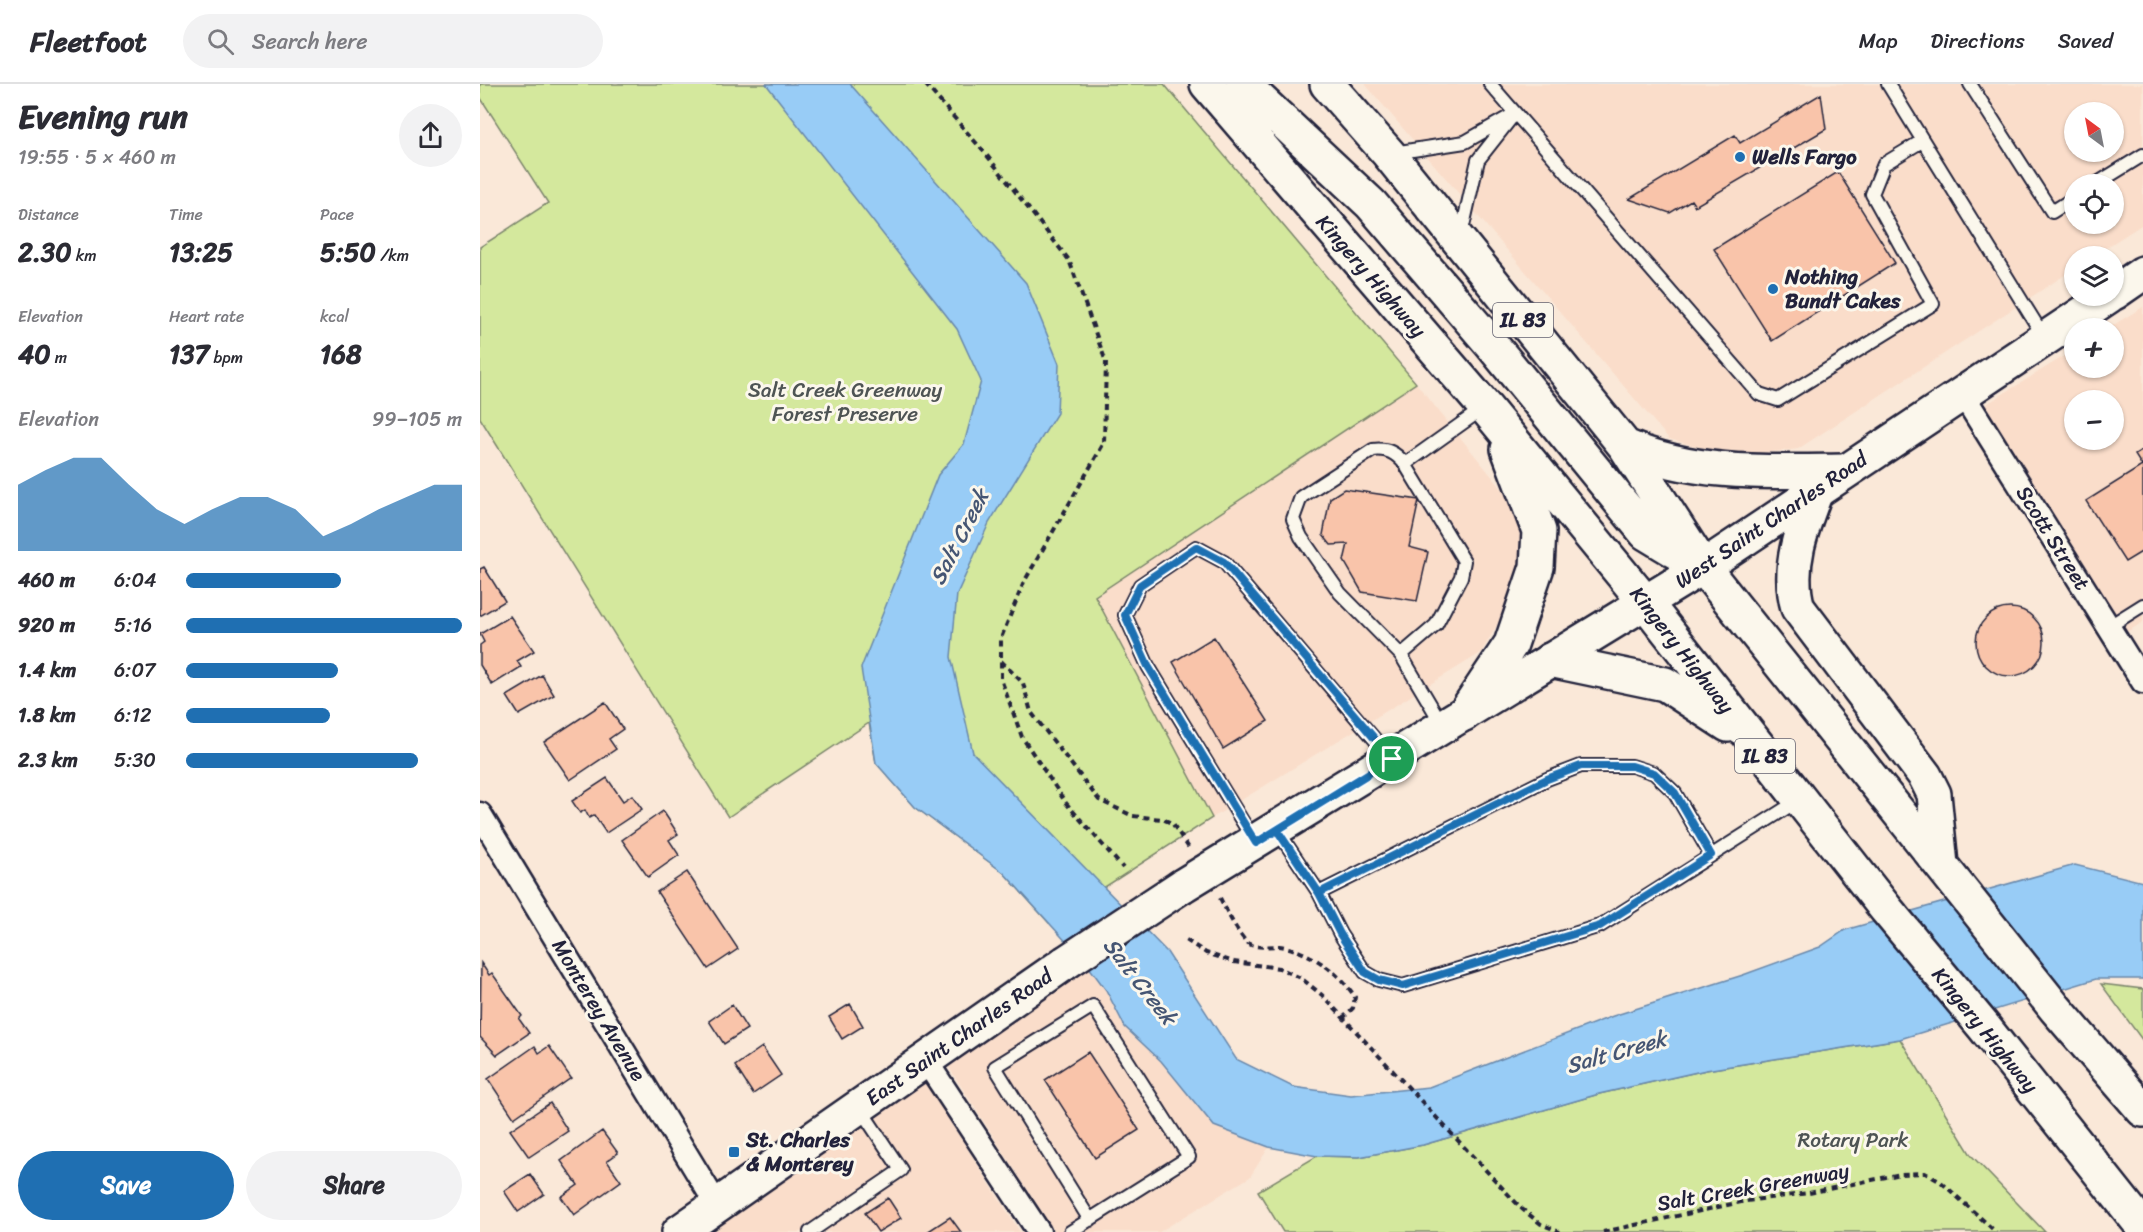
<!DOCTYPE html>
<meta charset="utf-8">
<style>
body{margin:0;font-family:Sriracha,sans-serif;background:#f2f2f3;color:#2b2b33;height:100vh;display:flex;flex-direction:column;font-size:22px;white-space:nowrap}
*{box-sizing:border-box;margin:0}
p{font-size:20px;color:#7c7c81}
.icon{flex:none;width:33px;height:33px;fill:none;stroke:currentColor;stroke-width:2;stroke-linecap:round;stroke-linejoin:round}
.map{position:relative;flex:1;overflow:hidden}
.sheet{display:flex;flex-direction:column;background:#fff;width:480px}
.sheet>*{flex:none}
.needle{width:39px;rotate:328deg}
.buttons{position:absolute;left:1584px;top:18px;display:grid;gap:12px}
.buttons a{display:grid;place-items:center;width:60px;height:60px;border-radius:50%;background:#fff;box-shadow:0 2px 4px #0004;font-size:30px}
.pin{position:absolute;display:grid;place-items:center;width:51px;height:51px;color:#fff;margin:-26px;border:3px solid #fff;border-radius:50%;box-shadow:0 2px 6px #0007}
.round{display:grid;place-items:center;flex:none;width:63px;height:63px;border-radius:32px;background:#f2f2f3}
.headline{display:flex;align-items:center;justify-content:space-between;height:102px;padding:0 18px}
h1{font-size:33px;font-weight:800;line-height:45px}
.stats{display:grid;grid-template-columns:repeat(3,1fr);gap:9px;height:102px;padding:6px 18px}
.stats div{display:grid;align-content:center}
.stats b{font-size:26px;font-weight:800}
.stats small{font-size:16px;font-weight:400}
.stats p{font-size:16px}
.chart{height:168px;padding:12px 18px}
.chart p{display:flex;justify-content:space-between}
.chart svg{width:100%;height:108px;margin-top:6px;fill:#1f6fb2;opacity:.7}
.action{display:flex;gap:12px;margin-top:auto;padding:12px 18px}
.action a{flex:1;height:69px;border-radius:36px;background:#1f6fb2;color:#fff;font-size:24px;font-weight:800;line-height:69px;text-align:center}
.action a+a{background:#f2f2f3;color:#2b2b33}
ul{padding:0 18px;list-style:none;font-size:20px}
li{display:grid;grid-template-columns:96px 72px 1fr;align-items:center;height:45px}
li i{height:15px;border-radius:8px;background:#1f6fb2}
header{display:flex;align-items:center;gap:36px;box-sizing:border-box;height:84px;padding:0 30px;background:#fff;border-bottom:2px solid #e1e1e2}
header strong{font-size:28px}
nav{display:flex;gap:33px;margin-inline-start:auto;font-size:21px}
.search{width:420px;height:54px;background:#f2f2f3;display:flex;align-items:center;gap:15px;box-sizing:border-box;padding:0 21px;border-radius:33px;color:#7c7c81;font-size:22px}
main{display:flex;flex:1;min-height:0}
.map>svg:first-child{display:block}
</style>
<header>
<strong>Fleetfoot</strong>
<div class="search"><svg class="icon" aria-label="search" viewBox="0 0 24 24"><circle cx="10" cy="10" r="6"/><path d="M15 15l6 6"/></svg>Search here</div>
<nav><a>Map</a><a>Directions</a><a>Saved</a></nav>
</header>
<main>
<section class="sheet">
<div class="headline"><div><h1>Evening run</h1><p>19:55 · 5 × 460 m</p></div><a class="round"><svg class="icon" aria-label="share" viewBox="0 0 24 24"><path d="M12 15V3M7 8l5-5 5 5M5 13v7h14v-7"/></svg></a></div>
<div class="stats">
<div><p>Distance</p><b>2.30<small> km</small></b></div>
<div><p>Time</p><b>13:25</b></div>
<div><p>Pace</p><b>5:50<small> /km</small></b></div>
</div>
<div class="stats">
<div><p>Elevation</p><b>40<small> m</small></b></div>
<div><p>Heart rate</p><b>137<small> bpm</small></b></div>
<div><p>kcal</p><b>168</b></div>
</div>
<div class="chart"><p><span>Elevation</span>99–105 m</p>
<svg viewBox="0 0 160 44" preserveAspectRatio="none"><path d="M0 44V17L10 11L20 6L30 6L40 17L50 27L60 33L70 27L80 22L90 22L100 27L110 38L120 33L130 27L140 22L150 17L160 17V44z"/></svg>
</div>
<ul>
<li><b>460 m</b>6:04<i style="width:56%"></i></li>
<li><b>920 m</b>5:16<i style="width:100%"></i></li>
<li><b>1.4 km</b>6:07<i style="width:55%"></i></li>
<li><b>1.8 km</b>6:12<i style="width:52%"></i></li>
<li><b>2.3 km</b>5:30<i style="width:84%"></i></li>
</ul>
<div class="action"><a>Save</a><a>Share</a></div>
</section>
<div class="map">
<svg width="1663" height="1148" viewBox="0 0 1663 1148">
<rect width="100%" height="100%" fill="#fae8d8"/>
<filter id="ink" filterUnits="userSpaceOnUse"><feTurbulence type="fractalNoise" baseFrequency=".0167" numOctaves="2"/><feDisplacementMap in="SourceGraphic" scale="12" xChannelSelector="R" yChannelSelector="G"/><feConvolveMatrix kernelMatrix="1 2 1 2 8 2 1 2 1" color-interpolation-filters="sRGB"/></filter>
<g filter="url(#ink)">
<path fill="#faddca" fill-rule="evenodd" d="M885 0H1663V140L1613 172H1594V185L1318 365 1253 372 1189 355ZM1594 28H1634V68H1594ZM1594 100H1634V140H1594Z
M1663 223V538L1647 548 1505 321 1594 266V284H1634V244H1628ZM1594 316H1634V356H1594Z
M936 299 1031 416 1049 454 1040 493 1025 527 1001 569 732 734 615 512Z
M609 883 626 906 645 943 681 977 734 1042 789 1063 770 1093 679 1148H575L466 979Z
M443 995 540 1148H221Z"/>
<path fill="#d4e89d" stroke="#7b856c" stroke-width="1.5" d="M0 0H684L936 299 615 512 732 734 569 839 524 789 435 723 396 679 389 639 248 733 0 334V163L68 119 0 13Z
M1621 900 1663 905V957Z
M1420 955 1491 1071 1565 1148H803L778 1107 837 1072 879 1073 943 1061 1119 1010 1226 986Z"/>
<path fill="#98ccf6" stroke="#6988ab" stroke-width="1.5" d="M286 0H370L546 199 579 280 577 329 509 439 477 510 471 573 493 669 687 868 756 975 813 1003 871 1011 949 1003 1133 932 1263 891 1340 863 1365 846 1595 781 1663 798V895H1616L1420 955 1226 986 1119 1010 943 1061 879 1073 837 1072 789 1063 734 1042 681 977 645 943 626 906 609 883 524 789 435 723 396 679 381 584 458 391 484 360 501 297 477 245Z"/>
<path fill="#f9c4aa" stroke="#22223b" stroke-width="1.5" d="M1341 10 1346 45 1215 122 1211 116 1190 129 1149 115 1255 51 1260 59Z
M1358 88 1415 179 1292 257 1234 165Z
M1663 366V467L1645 478 1606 417 1662 382 1655 371Z
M864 405 939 416 929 463 948 468 937 517 882 508 864 477 868 460 851 461 843 451 850 414Z
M4 483 25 517 0 532V485Z
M1496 558a34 34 0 1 1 68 0a34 34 0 1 1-68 0Z
M30 532 54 567 37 577 41 583 12 601 0 581V561L4 558 0 550Z
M734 553 788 637 743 665 693 578Z
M62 591 74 611 39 631 27 612Z
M125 618 143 645 129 655 136 665 90 696 64 658Z
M127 694 143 717 152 711 162 725 126 749 114 731 109 734 105 726 100 729 92 717Z
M183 727 198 750 189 756 199 771 168 793 142 756Z
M207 788 258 865 228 885 177 808Z
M1 879 9 891 12 889 42 932 39 935 49 949 17 971 0 953Z
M370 920 383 942 362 955 349 933Z
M252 921 267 945 244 960 229 937Z
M55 962 59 969 69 962 91 994 34 1034 8 995Z
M282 963 301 991 273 1010 255 982Z
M608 968 659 1046 615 1074 565 996Z
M70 1019 88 1047 49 1073 30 1046Z
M122 1047 138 1069 127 1077 141 1097 94 1131 81 1113 98 1101 81 1077Z
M50 1090 64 1110 38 1128 24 1107Z
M408 1114 421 1134 398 1148 385 1129Z
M470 1133 481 1148H447Z"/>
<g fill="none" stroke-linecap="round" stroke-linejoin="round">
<defs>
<path id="lane" d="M1010 0 1279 310 1298 316 1453 220 1392 110 1404 80 1442 57
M1408 0 1564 253
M1490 0 1572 128 1594 114
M913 69 985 58 1029 33
M1616 100 1663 71
M981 151 998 76 1035 29
M925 380 1005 323
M1628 543 1663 521
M921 571 956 541 981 493 984 477 925 380C916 369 907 364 893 366L821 413 813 435 821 453 860 509 921 571 963 642
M797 746 839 809 860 850 885 888 899 896 923 902 1120 842 1319 716
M775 758 668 582 645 531 660 501 716 463 744 478 909 672
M839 809 1067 695 1101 682H1152L1174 689 1195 709 1231 771
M330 1148 421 1086 379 1023
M590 1148 709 1073 613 922 515 983 610 1136"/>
<path id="street" d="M1482 309 1663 598
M0 730 237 1121
M446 977 559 1148"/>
<path id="secondary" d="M1634 209 1663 189
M702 802 1223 483 1629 212
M199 1148 585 879"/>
<path id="highway" d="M727 0 1005 323 1165 518 1406 825 1504 943 1663 1143
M763 0 891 120 1012 261 1166 449 1219 481
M847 0 908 69 1145 362 1223 483 1575 924 1663 1026
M1145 362C1214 392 1290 388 1364 387
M1337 405C1322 443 1306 483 1318 524L1445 692 1454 710 1461 781
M1070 576 1185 600 1248 641
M984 630 1031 560 1057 483 1059 447 1028 365"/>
</defs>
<use href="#lane" stroke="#22223b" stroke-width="16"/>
<use href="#street" stroke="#22223b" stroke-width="27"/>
<use href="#secondary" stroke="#22223b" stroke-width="38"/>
<use href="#highway" stroke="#22223b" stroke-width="38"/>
<path stroke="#22223b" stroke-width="4" stroke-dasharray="6 4.5" stroke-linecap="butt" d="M445 0 505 69 589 176 626 278 624 359 544 498 521 554V595L542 653 586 719 643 784
M521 577 543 599 551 628 619 716 653 732 682 735 692 739 709 764
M740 814C746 825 760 856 771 861 779 864 790 862 799 862 829 866 860 889 875 913L873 924 863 934
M706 856 726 869 754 878 799 884 821 894 842 911 1042 1125 1061 1140 1080 1148
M1123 1148 1266 1117 1329 1109 1421 1090 1445 1089 1461 1098 1516 1148"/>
<use href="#lane" stroke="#fbf7ec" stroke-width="12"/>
<use href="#street" stroke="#fbf7ec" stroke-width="22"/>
<use href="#secondary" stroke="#fbf7ec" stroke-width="33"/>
<use href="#highway" stroke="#fbf7ec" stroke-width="33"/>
<defs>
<path id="secondary-bridge" d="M585 879 702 802"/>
</defs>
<use href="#secondary-bridge" stroke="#22223b" stroke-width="38" stroke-linecap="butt"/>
<use href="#secondary-bridge" stroke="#fbf7ec" stroke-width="33"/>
</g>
</g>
<g fill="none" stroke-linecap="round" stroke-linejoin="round" filter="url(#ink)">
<defs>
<path id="route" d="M912 675 744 478 716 463 660 501 645 531 668 582 776 759 797 746 839 809 860 850 885 888 899 896 923 902 1120 842 1231 771 1195 709 1174 689 1152 682H1101L1067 695 839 809 797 746 912 675"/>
</defs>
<use href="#route" stroke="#fff" stroke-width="12"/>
<use href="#route" stroke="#1f6fb2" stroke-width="8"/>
</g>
<g fill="#1f6fb2" stroke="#fbf7ec" stroke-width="2">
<circle cx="1260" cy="73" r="6"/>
<circle cx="1293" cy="205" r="6"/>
<rect x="248" y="1062" width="12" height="12" rx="3"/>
</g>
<g text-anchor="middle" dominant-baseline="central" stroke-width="6" stroke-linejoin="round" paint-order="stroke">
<g fill="#fbf7ec" stroke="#636270" stroke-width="1.5">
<rect x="1013" y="219" width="60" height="34" rx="4.5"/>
<rect x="1255" y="655" width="60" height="34" rx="4.5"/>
</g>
<g font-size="20" font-weight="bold" fill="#22223b">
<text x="1043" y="236">IL 83</text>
<text x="1285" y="672">IL 83</text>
</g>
<g font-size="21" font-weight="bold" fill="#22223b" stroke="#fbf7ec" text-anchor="start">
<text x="1272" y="73">Wells Fargo</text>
<text x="1305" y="193">Nothing<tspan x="1305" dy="24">Bundt Cakes</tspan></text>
<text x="266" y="1056">St. Charles<tspan x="266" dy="24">&amp; Monterey</tspan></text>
</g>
<g font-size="21" fill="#22223b" stroke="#fbf7ec">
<text transform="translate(891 192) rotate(49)">Kingery Highway</text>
<text transform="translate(1291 436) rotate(-34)">West Saint Charles Road</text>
<text transform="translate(1573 454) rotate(58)">Scott Street</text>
<text transform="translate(1202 566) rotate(52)">Kingery Highway</text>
<text transform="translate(119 926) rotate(59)">Monterey Avenue</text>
<text transform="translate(1505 946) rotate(51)">Kingery Highway</text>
<text transform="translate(479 953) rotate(-35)">East Saint Charles Road</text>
<text transform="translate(1273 1103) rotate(-10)">Salt Creek Greenway</text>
</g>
<g font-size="21" fill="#4e5454" stroke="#fbf7ec">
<text x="365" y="306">Salt Creek Greenway<tspan x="365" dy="24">Forest Preserve</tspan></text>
<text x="1373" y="1056">Rotary Park</text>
</g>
<g font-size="22" font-style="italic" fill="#455573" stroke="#fbf7ec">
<text transform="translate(479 453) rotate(-63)">Salt Creek</text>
<text transform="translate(660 897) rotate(52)">Salt Creek</text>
<text transform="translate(1136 968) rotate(-16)">Salt Creek</text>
</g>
</g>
</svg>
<div class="buttons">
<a><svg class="needle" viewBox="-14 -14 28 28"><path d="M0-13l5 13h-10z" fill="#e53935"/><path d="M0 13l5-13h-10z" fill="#7c7c81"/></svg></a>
<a><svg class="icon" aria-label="locate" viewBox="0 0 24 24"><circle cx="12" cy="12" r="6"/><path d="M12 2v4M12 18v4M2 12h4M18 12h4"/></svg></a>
<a><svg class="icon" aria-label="layers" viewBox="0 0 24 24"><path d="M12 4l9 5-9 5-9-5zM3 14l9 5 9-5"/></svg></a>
<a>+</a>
<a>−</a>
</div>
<div class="pin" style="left:912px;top:675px;background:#1e9e55"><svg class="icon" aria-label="arrive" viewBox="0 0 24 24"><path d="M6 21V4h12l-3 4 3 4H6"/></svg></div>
</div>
</main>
